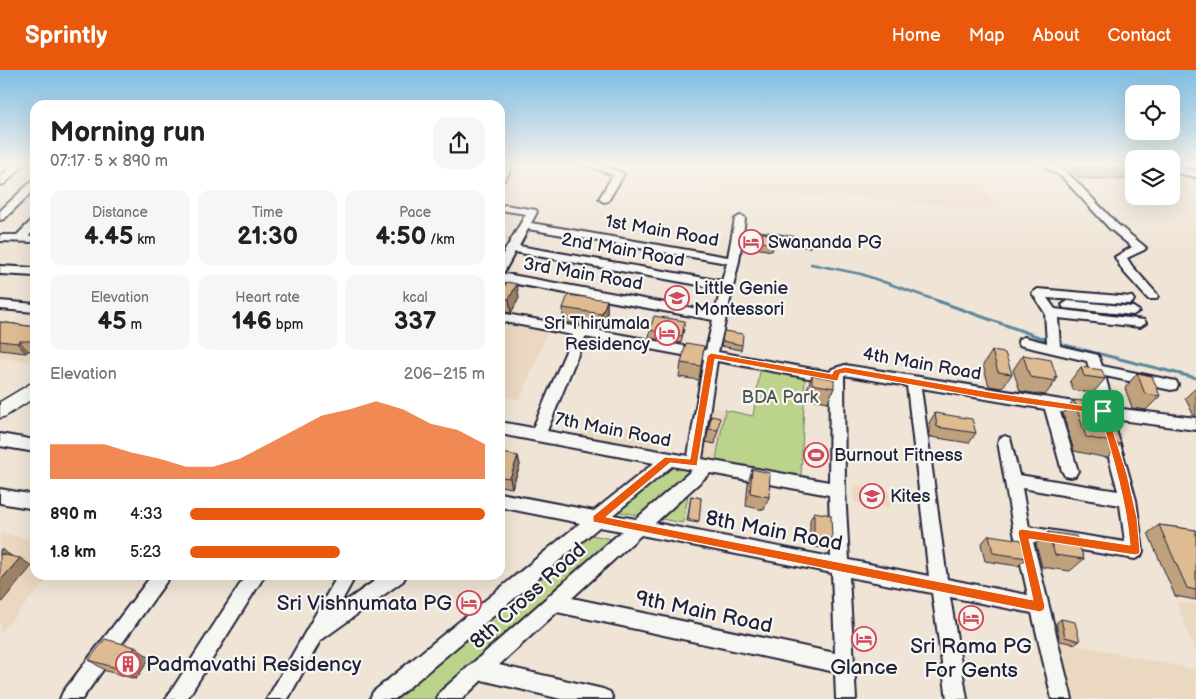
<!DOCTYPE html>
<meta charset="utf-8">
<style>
body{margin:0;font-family:"Balsamiq Sans",sans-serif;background:#f6f6f6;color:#202124;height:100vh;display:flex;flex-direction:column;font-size:19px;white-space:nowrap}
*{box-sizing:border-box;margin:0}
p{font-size:16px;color:#757577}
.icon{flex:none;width:28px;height:28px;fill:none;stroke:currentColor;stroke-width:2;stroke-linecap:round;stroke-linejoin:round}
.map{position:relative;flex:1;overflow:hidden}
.drawer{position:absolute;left:30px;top:30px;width:475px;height:480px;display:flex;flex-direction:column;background:#fff;border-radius:15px;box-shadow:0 5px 20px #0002}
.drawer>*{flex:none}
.controls{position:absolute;left:1125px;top:15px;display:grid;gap:10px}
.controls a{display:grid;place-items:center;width:55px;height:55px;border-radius:10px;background:#fff;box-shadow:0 5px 20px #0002;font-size:25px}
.pin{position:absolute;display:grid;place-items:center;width:42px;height:42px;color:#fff;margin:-21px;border-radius:10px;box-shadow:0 2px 8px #0006}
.round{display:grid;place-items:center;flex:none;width:52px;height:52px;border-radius:15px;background:#f6f6f6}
.head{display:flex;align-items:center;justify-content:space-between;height:85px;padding:0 20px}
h1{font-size:28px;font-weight:700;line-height:38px}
.metrics{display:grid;grid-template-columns:repeat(3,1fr);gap:8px;height:85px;padding:5px 20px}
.metrics div{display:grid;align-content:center;border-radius:12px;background:#f6f6f6;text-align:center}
.metrics b{font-size:25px;font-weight:700}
.metrics small{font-size:14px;font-weight:400}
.metrics p{font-size:14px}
.chart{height:140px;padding:10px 20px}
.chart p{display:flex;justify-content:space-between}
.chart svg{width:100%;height:90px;margin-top:5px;fill:#ea580c;opacity:.7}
ul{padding:0 20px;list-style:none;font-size:16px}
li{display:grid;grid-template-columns:80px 60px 1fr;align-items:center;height:38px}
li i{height:12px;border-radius:6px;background:#ea580c}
header{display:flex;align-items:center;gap:30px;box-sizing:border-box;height:70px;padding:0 25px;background:#ea580c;color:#fff}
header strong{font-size:24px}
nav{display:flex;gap:28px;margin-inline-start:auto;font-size:18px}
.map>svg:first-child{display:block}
</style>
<header>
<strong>Sprintly</strong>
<nav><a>Home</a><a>Map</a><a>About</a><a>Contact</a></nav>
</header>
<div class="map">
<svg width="1196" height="629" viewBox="0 0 1196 629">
<rect width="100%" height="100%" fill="#efe4d5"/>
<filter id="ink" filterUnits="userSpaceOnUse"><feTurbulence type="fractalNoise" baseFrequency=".02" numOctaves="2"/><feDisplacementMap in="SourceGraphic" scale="10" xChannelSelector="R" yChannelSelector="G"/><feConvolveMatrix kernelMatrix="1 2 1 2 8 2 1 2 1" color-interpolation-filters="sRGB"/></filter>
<g filter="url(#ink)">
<path fill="#ead8c1" d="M698 94H978L994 140 853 126H801L690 114Z
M0 254 35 257V292L0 288Z
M505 254 548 262 520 329 500 325V263Z
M710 336 725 340 716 390 700 387Z
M587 348 664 363 659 381 581 367Z
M853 415 889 421 891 438 854 432Z
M0 463 35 470V505H51L0 563Z
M1176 531 1196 534V584Z
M1057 571 1196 600V629H1071Z"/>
<path fill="#bbd38a" stroke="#6e7a62" d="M760 300 805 308 801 406 716 390 725 340 753 346Z
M670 396 694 400 641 446 616 441Z
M685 426H688L683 453 661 449Z
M592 465 617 470 435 629H393Z"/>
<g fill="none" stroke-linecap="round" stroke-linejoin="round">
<path stroke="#5a879d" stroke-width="2.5" d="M811 194 861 204 941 232"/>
<path stroke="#5a879d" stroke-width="3" d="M938 231 1050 271
M1056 273 1196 308"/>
<defs>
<path id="minor" d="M14 94H25L4 114 0 115V107Z
M501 94H511L509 103 503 111 500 112Z
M583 94H599L624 104 608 131 604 132 599 129 613 105Z
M1040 94H1053L1068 103 1117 154 1144 176 1146 178 1144 180 1127 188 1132 196 1156 223 1158 226 1156 229H1148L1123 201 1115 187 1132 177 1109 158 1062 107Z
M1171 96 1196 101V107L1171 102Z
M35 111V119L4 149 0 150V141L31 112Z
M505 135 536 140 537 142 531 153 728 187 735 149 740 146 744 147 745 149 739 191 718 282 830 302 832 299 845 295 1099 336 1087 291 1019 275 1018 272 1019 269 1024 267 1047 273 1045 243 1032 223 1038 219 1132 227 1134 230 1132 233 1128 234 1047 228 1055 239 1144 250 1146 253 1140 257 1058 248 1060 276 1098 285 1102 296 1171 310 1176 311 1178 315 1176 319 1171 320 1105 306 1114 338 1196 348V360L1113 349 1136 430 1143 481 1141 486 1135 489 1033 472 1072 629H1052L1032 543 950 527 967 629H947L932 523 849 507 856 629H836L835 602 557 542 499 595 603 619 610 622 613 629H561L482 610 462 629H437L440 622 622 461 599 457 395 629H370L373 622 580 453 500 437V423L594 441 654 393 500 364V352L533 358 573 265 500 251V243L706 280 713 250 500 211V203L715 242 721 219 515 182 504 202 500 203V189L526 144 501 140 500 138ZM528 159 727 193 722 211 519 176ZM585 267 704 289 688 386 547 361ZM717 291 830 312 829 412 702 389ZM844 305 907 316 929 506 849 490 845 420ZM921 318 1045 339 1062 401 1065 406 1070 407 1075 406 1078 401 1060 342 1098 347 1118 421 1019 405 1010 368 1005 366 1000 368 998 372 1014 463 1028 525 947 509ZM672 396 692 400 636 449 613 445ZM710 403 829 425 831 487 655 453ZM1022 418 1120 435 1125 472 1029 457ZM641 465 832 503 835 583 572 528Z
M35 150V159L29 166H35V172L0 171V165H17L31 151Z
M757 162 808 170 814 173 808 176 753 167 752 165Z
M0 196 35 198V206L0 204Z
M0 231 35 234V242L0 239Z
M1068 231 1133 237 1139 241 1133 245 1064 238 1062 235Z
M0 364 35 370V382L0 376Z
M0 419 35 425V439L0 433Z
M152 505H171L82 629H60L63 622Z
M246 505H265L187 629H166Z
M338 505H356L339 536 383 505H406L403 511 320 571 288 629H267Z"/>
<path id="major" d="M35 311V327L6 346 0 348V332Z"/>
</defs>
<use href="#minor" stroke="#22223b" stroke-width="4"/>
<use href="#major" stroke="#22223b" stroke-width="3"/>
<use href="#minor" fill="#f6f6f2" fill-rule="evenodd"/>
<use href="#major" fill="#f6f6f2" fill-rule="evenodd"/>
</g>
<path fill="#c0a17d" stroke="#22223b" d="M1067 94H1134V110L1079 108Z
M1171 94 1175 98 1171 103Z
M746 161 774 174 772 181 743 176Z
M500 224 519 228 511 243 500 241Z
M607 230V245L602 258 563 252V238Z
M0 252 35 257V280L28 281 26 283 0 280Z
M684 259 681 273 649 268 650 260Z
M724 261 742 275 741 280 721 276Z
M704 276 699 310 679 307 681 293Z
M992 281 1012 304 1002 318 989 316 983 295Z
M1023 285 1057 308 1055 309 1056 311 1045 325 1020 321 1013 300Z
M1081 297 1105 309 1093 323 1073 320 1070 311Z
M1137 303 1160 326 1146 340 1132 338 1125 318Z
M812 305 834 318 828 332 807 328V319Z
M1196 318V348L1194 346 1185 328Z
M1074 330 1121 374 1107 388 1074 381 1063 344Z
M935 343 976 363 969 373 931 367 929 353Z
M711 346 718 360 715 374 706 372Z
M518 386 520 395 512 418 500 416V388Z
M752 399 769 427 764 440 746 436 748 413Z
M691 426 701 428 698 453 687 451Z
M814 442 832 470 827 479 810 476V450Z
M1159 455 1196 460V530L1175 526 1148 463Z
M1048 462 1084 489 1070 501 1042 497 1036 474Z
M989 465 1027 488 1018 496 985 491 981 474Z
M1061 549 1080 571 1075 574 1060 571 1056 553Z
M150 588 136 609 106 601 89 590Z"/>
<path fill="#9c8366" stroke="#22223b" d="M500 128 502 142 500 145Z
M517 214 519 228 511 243 509 229Z
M607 230V245L602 258V244Z
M19 271 28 281 26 283 17 273Z
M504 311 505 315 501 323V318Z
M518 386 520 395 512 418 510 408Z
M1 479 13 487 0 485V480Z
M20 488 32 496 0 534V511Z
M135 577 150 588 136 609 120 599Z"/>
<path fill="#dfbb91" stroke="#22223b" d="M1087 94H1134V96Z
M746 161 775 165 774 174 744 169Z
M507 212 517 214 509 229 500 227V224Z
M568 225 607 230 602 244 563 238Z
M654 246 685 251 682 266 650 260Z
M0 252 35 257V269L33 271H19L17 273 0 271Z
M724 261 743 264 742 275 722 271Z
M686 273 704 276 701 296 681 293Z
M992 281 1005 283 1012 304 998 302Z
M1023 285 1051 290 1057 308 1055 307 1056 311 1030 307Z
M1081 297 1102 300 1105 309 1084 306Z
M1137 303 1152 306 1160 326 1145 324Z
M812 305 834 309V318L812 314Z
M500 310 504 311 501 318H500Z
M1074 330 1092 332 1097 352 1115 356 1121 374 1086 367Z
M935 343 972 349 976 363 937 357Z
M711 346 720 348 718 360 709 359Z
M502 383 518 386 510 408 500 407V388Z
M752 399 770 403 769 427 750 423Z
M691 426 701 428 699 451 688 449Z
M814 442 831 445 832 470 814 467Z
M1159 455 1196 460V520L1187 518Z
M1048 462 1076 466 1084 489 1055 485Z
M989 465 1022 470 1027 488 993 483Z
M0 484 20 488 0 511Z
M1061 549 1075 552 1080 571 1065 567Z
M105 569 135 577 120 599 89 590Z"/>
</g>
<linearGradient id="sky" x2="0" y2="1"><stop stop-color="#7ebde4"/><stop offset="0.52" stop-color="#f8f3ec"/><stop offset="1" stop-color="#f8f3ec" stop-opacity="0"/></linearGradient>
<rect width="1196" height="182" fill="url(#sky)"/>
<path fill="#ea580c" stroke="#fff" fill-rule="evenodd" d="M711 283 832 304 834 300 845 297 990 322 1106 339 1127 404 1137 448 1140 481 1139 484 1135 485 1029 469 1045 536 1044 540 1040 542 593 452V446L665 387 690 389 707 286ZM715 289 836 311 838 310 840 304 845 303 990 329 1100 344C1113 387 1126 430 1130 475L1022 459 1019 460 1018 463 1033 530 606 447 670 393 697 396Z"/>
<defs>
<symbol id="hotel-ring" viewBox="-11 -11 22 22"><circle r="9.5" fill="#f6f6f2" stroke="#d1495b" stroke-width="1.5"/><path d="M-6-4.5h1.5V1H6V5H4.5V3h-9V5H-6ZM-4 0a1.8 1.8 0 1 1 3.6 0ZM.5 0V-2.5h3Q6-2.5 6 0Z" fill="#d1495b"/></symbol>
<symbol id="school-ring" viewBox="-11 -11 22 22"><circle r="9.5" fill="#f6f6f2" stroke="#d1495b" stroke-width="1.5"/><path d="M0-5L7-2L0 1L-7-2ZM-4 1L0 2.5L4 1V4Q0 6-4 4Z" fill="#d1495b"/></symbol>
<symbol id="stadium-ring" viewBox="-11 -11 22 22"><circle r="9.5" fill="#f6f6f2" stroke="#d1495b" stroke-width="1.5"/><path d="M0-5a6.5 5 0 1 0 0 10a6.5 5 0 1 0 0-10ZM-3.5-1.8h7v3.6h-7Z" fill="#d1495b"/></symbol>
<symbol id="building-ring" viewBox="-11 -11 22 22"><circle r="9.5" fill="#f6f6f2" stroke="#d1495b" stroke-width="1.5"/><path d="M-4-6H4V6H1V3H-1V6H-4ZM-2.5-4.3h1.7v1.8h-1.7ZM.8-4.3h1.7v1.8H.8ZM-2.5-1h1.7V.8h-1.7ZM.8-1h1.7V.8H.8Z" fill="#d1495b"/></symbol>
</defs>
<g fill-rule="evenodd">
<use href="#hotel-ring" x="737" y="158" width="28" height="28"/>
<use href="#school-ring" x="663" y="214" width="28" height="28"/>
<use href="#hotel-ring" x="653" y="249" width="28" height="28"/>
<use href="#stadium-ring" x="802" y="371" width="28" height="28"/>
<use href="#school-ring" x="858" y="412" width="28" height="28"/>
<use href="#hotel-ring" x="455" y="519" width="28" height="28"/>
<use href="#hotel-ring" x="957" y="534" width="28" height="28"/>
<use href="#hotel-ring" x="850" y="555" width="28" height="28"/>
<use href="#building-ring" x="114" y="580" width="28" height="28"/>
</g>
<g text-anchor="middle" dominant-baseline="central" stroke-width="4.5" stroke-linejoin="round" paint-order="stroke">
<g font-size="18" fill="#22223b" stroke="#f6f6f2">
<text transform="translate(662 161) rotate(10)">1st Main Road</text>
<text transform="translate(623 180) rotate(10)">2nd Main Road</text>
<text transform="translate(583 204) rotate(10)">3rd Main Road</text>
<text transform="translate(922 294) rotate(10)">4th Main Road</text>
<text transform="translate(613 360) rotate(11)">7th Main Road</text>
</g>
<g font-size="18" fill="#22223b" stroke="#f6f6f2" text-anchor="start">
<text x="768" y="172">Swananda PG</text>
<text x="694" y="218">Little Genie<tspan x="694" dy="21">Montessori</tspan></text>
<text x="650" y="253" text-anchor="end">Sri Thirumala<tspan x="650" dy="21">Residency</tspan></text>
<text x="834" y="385">Burnout Fitness</text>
<text x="890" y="426">Kites</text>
</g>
<g font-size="18" fill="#505753" stroke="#f6f6f2">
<text x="780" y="327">BDA Park</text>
</g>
<g font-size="21" fill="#22223b" stroke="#f6f6f2">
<text transform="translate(774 461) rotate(11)">8th Main Road</text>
<text transform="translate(528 526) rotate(-42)">8th Cross Road</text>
<text transform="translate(704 542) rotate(12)">9th Main Road</text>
</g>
<g font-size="21" fill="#22223b" stroke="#f6f6f2">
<text x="452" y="533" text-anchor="end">Sri Vishnumata PG</text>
<text x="971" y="576">Sri Rama PG<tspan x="971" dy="24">For Gents</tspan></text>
<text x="146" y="594" text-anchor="start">Padmavathi Residency</text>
<text x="864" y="597">Glance</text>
</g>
</g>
</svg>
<div class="controls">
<a><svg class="icon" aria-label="locate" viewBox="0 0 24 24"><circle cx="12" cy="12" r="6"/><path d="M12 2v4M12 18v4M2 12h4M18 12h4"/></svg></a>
<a><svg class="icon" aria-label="layers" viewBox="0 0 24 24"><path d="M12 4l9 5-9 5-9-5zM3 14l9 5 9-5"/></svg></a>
</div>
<div class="pin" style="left:1103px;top:341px;background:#1e9e55"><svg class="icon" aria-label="arrive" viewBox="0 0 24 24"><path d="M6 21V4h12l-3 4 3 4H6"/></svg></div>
<section class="drawer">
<div class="head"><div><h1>Morning run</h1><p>07:17 · 5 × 890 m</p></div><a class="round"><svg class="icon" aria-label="share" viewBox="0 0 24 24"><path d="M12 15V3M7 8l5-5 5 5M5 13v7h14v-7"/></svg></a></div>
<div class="metrics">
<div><p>Distance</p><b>4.45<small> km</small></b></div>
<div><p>Time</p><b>21:30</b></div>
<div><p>Pace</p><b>4:50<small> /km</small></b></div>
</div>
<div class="metrics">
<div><p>Elevation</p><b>45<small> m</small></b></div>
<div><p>Heart rate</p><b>146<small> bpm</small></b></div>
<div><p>kcal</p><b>337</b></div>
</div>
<div class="chart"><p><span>Elevation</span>206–215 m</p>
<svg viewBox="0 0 160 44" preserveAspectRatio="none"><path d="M0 44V27L10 27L20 27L30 31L40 34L50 38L60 38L70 34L80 27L90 20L100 13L110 10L120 6L130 10L140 17L150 20L160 27V44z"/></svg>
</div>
<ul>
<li><b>890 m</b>4:33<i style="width:100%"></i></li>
<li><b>1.8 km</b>5:23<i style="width:51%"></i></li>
</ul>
</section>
</div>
